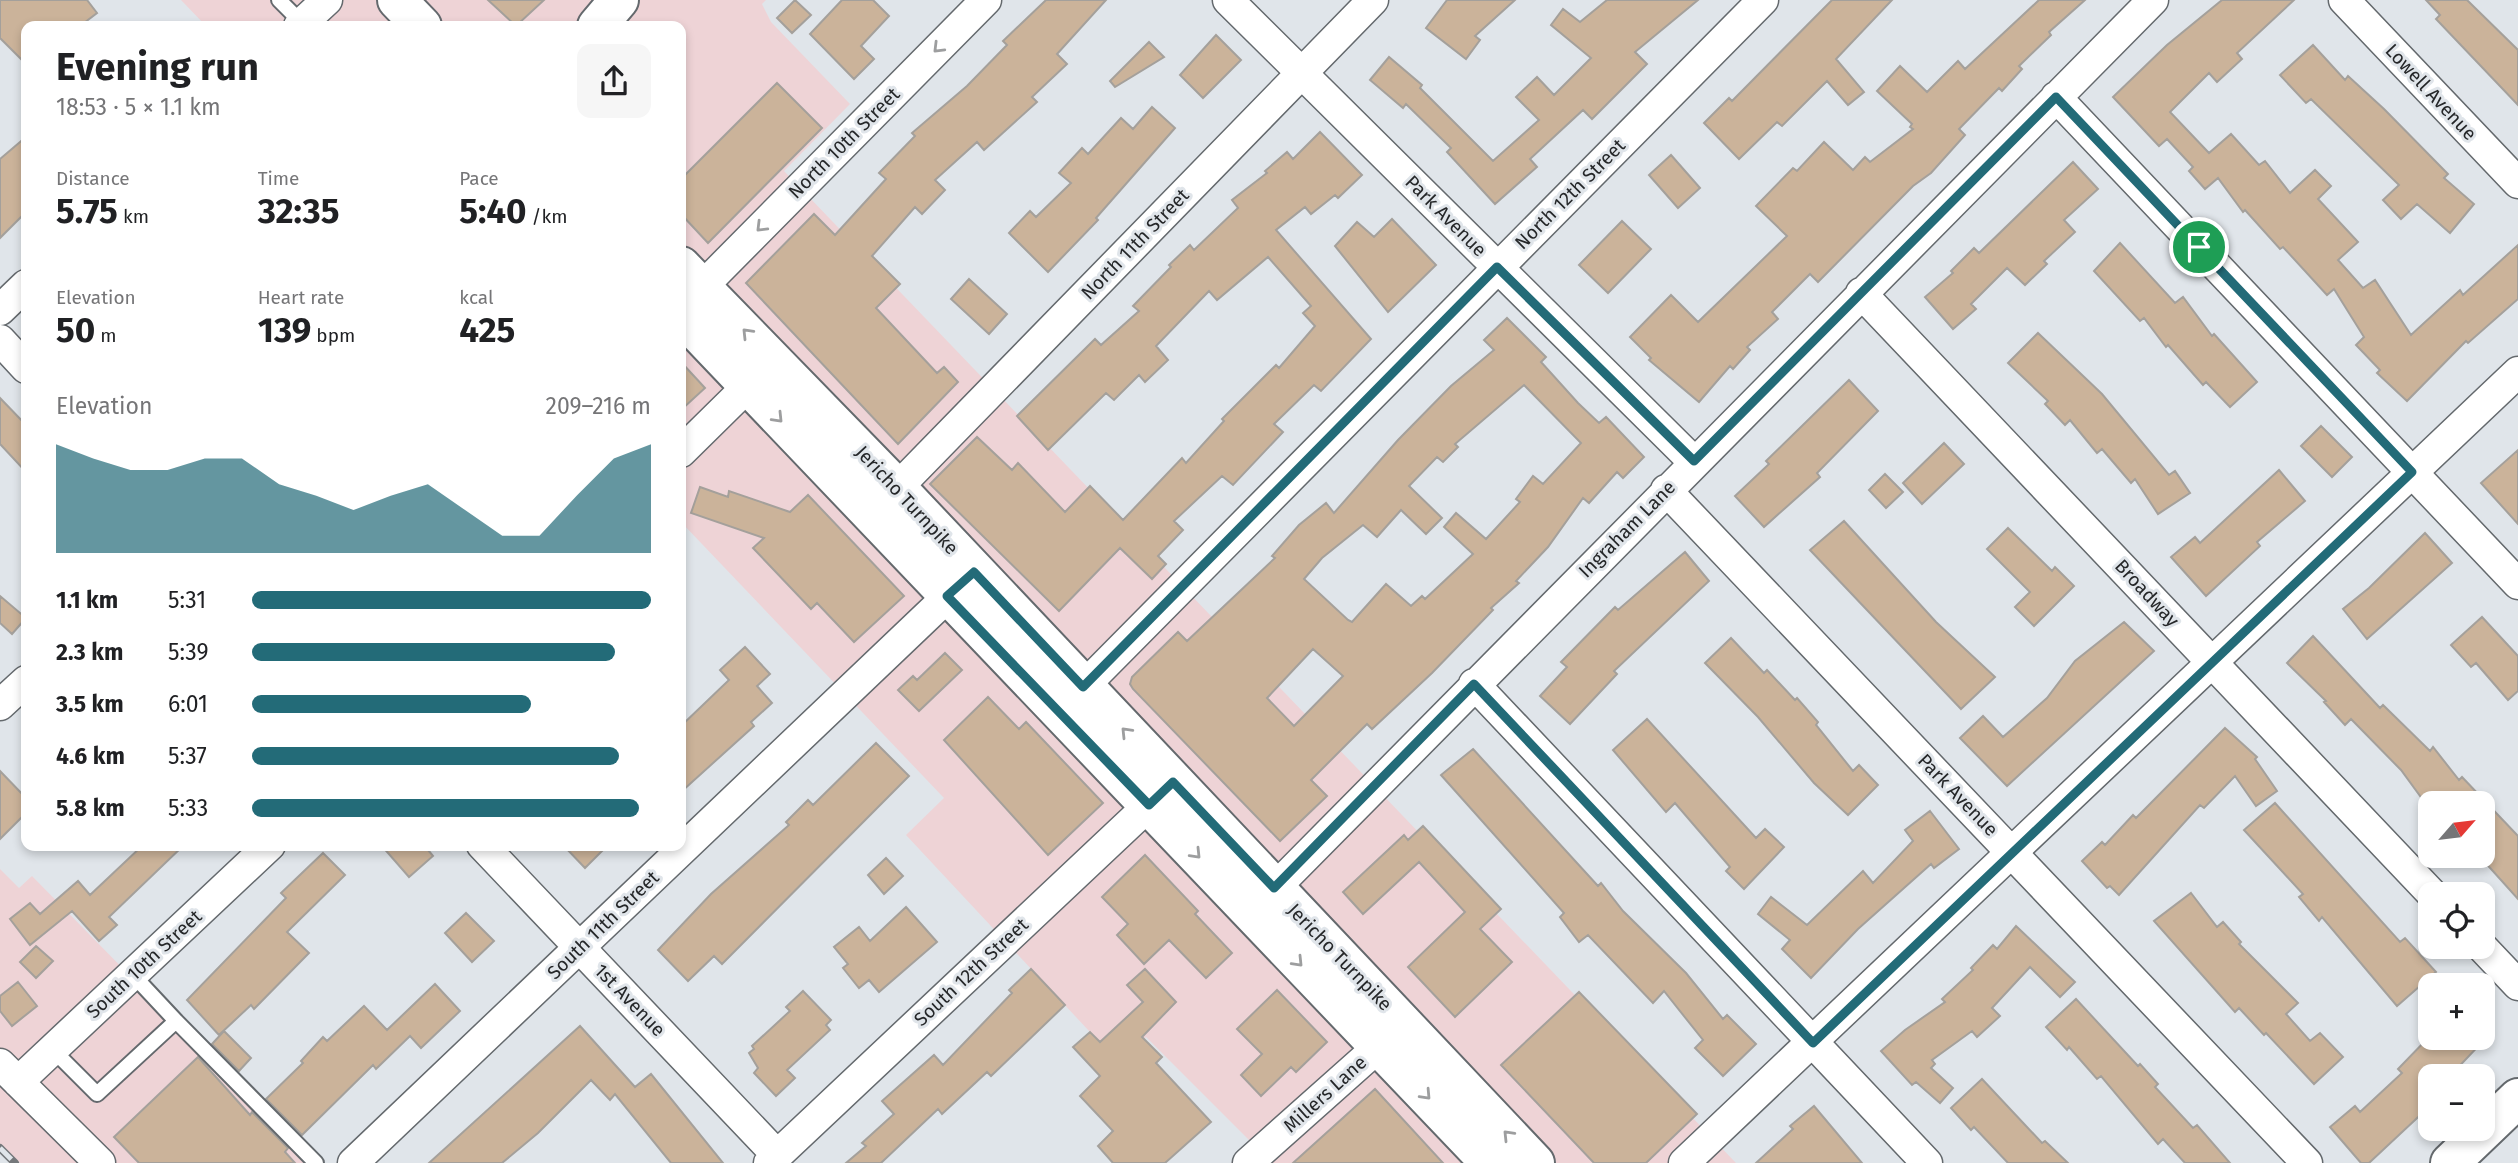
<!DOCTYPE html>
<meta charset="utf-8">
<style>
body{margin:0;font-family:"Fira Sans",sans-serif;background:#f6f6f6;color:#202124;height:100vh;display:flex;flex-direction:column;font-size:26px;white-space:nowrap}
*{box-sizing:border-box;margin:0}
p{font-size:23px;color:#757577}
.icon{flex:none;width:38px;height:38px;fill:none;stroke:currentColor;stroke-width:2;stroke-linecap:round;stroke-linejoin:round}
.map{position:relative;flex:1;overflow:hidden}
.drawer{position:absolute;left:21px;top:21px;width:665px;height:830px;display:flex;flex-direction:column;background:#fff;border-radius:14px;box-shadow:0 4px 10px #0003}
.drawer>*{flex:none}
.needle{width:46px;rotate:62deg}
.tools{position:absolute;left:2418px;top:791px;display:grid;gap:14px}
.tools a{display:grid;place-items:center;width:77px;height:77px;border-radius:14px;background:#fff;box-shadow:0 4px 10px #0003;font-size:35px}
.pin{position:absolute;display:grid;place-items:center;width:60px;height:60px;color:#fff;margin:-30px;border:4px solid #fff;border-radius:50%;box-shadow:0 2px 7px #0007}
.round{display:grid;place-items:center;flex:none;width:74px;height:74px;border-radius:14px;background:#f6f6f6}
.headline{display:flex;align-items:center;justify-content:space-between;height:119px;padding:0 35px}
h1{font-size:38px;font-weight:700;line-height:52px}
.figures{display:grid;grid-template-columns:repeat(3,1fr);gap:10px;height:119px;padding:7px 35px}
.figures div{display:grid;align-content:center}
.figures b{font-size:35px;font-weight:700}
.figures small{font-size:19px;font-weight:400}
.figures p{font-size:19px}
.chart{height:196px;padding:14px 35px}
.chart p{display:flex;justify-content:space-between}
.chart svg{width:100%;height:126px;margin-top:7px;fill:#236b78;opacity:.7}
ul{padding:0 35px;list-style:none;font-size:23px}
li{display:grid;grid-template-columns:112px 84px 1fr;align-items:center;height:52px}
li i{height:18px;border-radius:9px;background:#236b78}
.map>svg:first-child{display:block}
</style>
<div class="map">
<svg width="2518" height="1163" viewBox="0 0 2518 1163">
<rect width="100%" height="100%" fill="#e0e5ea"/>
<path fill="#eed3d6" d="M181 0H766L762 4 771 22 850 104 784 171 1736 1163H1231L1252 1143 1146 1037 1118 1062 906 835 944 798 681 522V26H206Z
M0 869 19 888 32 876 314 1163H20L0 1144Z"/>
<path fill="#cbb39a" stroke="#a4a09b" stroke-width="2" fill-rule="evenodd" d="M0 0H87L97 13 80 26H26V64L0 38Z
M488 0H544L516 26Z
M795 0 811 15 792 33 777 18Z
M842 0H873L889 16 861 46 874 59 854 79 810 34Z
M1046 0H1106L1057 54 1067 64 1032 97 1037 102 984 150 977 142 935 180 945 190 922 214 915 207 872 256 900 284 876 308 937 373 944 367 958 382 898 444 746 283 814 214 835 235 886 179 879 173 915 136 912 133 967 86 1007 45 1003 41Z
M1447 0H1515L1475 36 1480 40 1466 59 1426 28Z
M1607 0H1698L1635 52 1647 64 1592 119 1583 110 1530 159 1537 167 1495 204 1447 152 1451 148 1406 104 1403 108 1370 80 1389 57 1422 85 1420 88 1493 161 1539 120 1516 97 1537 77 1554 95 1591 58 1551 25 1563 9 1580 22Z
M1832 0H1892L1836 59 1864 92 1848 105 1827 81 1782 126 1777 122 1739 159 1704 123 1729 98 1732 101Z
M2039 0H2085L2049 32 2051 35 2019 66 2022 69 2002 91 1999 88 1959 129 1965 135 1931 173 1913 186 1818 282 1810 274 1772 312 1778 319 1747 347 1750 350 1733 369 1730 366 1699 402 1649 360 1651 358 1630 337 1671 295 1698 322 1787 236 1756 206 1793 168 1797 171 1824 142 1853 170 1865 157 1870 162 1913 129 1910 127 1912 124 1877 91 1900 66 1927 92 1958 61 1965 69Z
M2222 0H2294L2237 53 2242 59 2217 82 2209 73 2170 112 2209 153 2231 134 2259 165 2265 161 2290 193 2315 170 2331 186 2318 199 2358 242 2338 260 2363 288 2375 280 2411 335 2460 290 2463 295 2518 245V299L2468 343 2466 341 2407 401 2377 373 2380 370 2356 345 2364 337 2334 289 2327 295 2283 247 2280 249 2245 210 2243 212 2218 178 2205 189 2189 171 2193 167 2167 139 2159 146 2113 97 2167 45Z
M2426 0H2467L2518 50V105L2436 19 2440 15Z
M1216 35 1241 60 1203 98 1180 75Z
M1149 42 1164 57 1115 87 1110 81Z
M2313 45 2345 80 2348 76 2384 109 2448 174 2444 178 2474 204 2450 233 2417 204 2401 219 2383 200 2399 185 2311 99 2306 103 2280 75Z
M777 83 822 128 708 243 681 214V179Z
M1152 107 1175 128 1096 218 1098 220 1048 272 1009 233 1030 211 1036 217 1071 183 1059 173 1082 148 1088 154 1121 118 1133 129Z
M1320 132 1362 175 1338 198 1335 195 1311 214 1305 207 1276 230 1371 339 1321 391 1314 385 1274 424 1283 432 1233 485 1222 476 1174 521 1183 530 1158 556 1166 564 1152 579 1120 548 1059 611 930 484 977 437 1012 470 1018 463 1065 512 1090 486 1123 520 1182 458 1186 463 1224 421 1222 419 1276 365 1279 368 1315 326 1303 313 1311 306 1268 257 1217 300 1209 291 1156 346 1168 360 1145 382 1139 375 1114 400 1106 393 1048 450 1017 416 1095 339 1101 345 1139 311 1133 306 1171 267 1169 265 1190 245 1194 250 1238 208 1232 200 1267 173 1265 171 1287 152 1293 159Z
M26 137V212L0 238V159Z
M1671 155 1700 188 1678 208 1649 175Z
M2073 162 2098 189 2064 220 2075 232 2044 261 2047 264 2025 285 2007 268 1971 304 1976 309 1953 329 1925 297 1953 273 1951 271 1974 248 1979 253Z
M1392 219 1436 265 1388 312 1335 246 1357 222 1374 237Z
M1622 221 1651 249 1608 293 1579 265Z
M2120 243 2175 303 2183 297 2212 336 2214 334 2257 382 2230 407 2206 382 2203 385 2168 345 2166 347 2144 318 2140 321 2094 271Z
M969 279 1007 314 989 334 951 299Z
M1507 318 1546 357 1541 362 1578 403 1599 423 1606 417 1644 457 1623 478 1617 472 1589 503 1583 498 1548 547 1516 581 1519 583 1491 608 1493 610 1432 673 1372 729 1367 724 1311 780 1327 796 1280 841 1133 689 1130 684 1132 677 1178 632 1187 641 1275 558 1272 556 1299 525 1326 503 1334 513 1398 440 1451 386 1494 350 1484 340ZM1524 385 1581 443 1543 484 1533 476 1516 499 1520 502 1486 539 1456 513 1444 527 1473 554 1425 599 1422 596 1411 606 1386 584 1352 622 1348 620 1304 579 1322 558 1363 525 1377 537 1401 510 1426 534 1442 518 1409 486 1437 457 1443 462 1458 447 1455 444ZM1313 649 1343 676 1294 726 1267 698Z
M2038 333 2102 394 2169 475 2175 471 2190 493 2158 514 2135 479 2131 483 2102 449 2097 453 2070 420 2065 425 2045 404 2048 401 2008 363Z
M681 362 705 388 681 410Z
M1849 380 1878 411 1817 473 1820 477 1764 527 1735 496 1769 464 1766 461Z
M0 398 26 425V472L0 444Z
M2321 426 2352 457 2332 477 2301 446Z
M1944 443 1964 464 1922 504 1903 483Z
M2518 450V524L2481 483Z
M2279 470 2305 501 2257 542 2260 546 2206 596 2171 557 2195 537 2200 543Z
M1885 474 1903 492 1886 508 1869 490Z
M700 487 728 497 729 491 790 512 808 495 904 596 854 642 817 603 811 609 753 548 764 538 691 513Z
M1844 521 1936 622 1995 677 1961 709 1810 550Z
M2008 528 2052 571 2055 567 2074 586 2034 626 2015 607 2030 592 1987 549Z
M2425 533 2452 563 2367 639 2343 609 2369 588Z
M1685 552 1709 581 1614 671 1617 674 1570 724 1540 696 1567 667 1561 662 1615 607 1618 610Z
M0 596 26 618 12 634 0 623Z
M2482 617 2518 656V691L2508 700 2476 663 2471 667 2451 645Z
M2124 622 2154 651 2007 786 1960 738 1983 716 2003 737 2047 698 2075 661Z
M2313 636 2380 708 2383 705 2430 751 2433 747 2459 780 2462 777 2518 836V899L2483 860V803H2431V811L2401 770 2351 719 2345 725 2324 702 2326 701 2287 663Z
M1731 638 1764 673 1767 670 1795 700 1797 698 1818 722 1816 725 1853 771 1859 765 1878 785 1848 815 1814 783 1758 717 1705 663Z
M745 647 770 674 757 686 772 703 751 722 754 726 681 792V726L729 680 720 670Z
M945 653 962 670 919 711 898 690 913 676 917 680Z
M988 697 1019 729 1026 722 1103 803 1048 855 944 740Z
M1647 719 1756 838 1765 829 1784 847 1744 889 1726 871 1730 867 1675 803 1666 812 1613 750Z
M2225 728 2257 757 2255 759 2277 791 2256 806 2235 776 2204 808 2200 805 2119 895 2110 886 2107 888 2082 861 2102 842 2105 845 2133 815 2136 818Z
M876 743 909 776 722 964 714 956 688 981 658 950 711 894 789 825 786 822 808 800 813 805Z
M1473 749 1598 886 1601 883 1623 911 1686 973 1723 1019 1727 1015 1756 1044 1723 1076 1695 1048 1703 1040 1664 991 1653 1003 1588 935 1579 942 1560 917 1564 913 1441 775Z
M0 771 26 798V813L0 839Z
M2275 803 2400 942 2405 938 2436 972 2397 1006 2322 917 2319 921 2299 897 2303 894 2244 830Z
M1930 811 1959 849 1934 868 1931 864 1858 929 1811 978 1782 949 1790 940 1758 914 1771 897 1807 925 1863 871 1873 883 1913 841 1905 830Z
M1423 826 1501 909 1480 929 1512 962 1455 1017 1408 967 1465 912 1419 862 1363 914 1343 892 1404 835 1408 840Z
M143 845H184L109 917 117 925 99 941 72 911 30 945 10 919 30 903 40 914 78 881 90 895Z
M381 845H424L433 856 409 877Z
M563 845H608L585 868Z
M323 853 345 875 287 932 309 953 254 1009 251 1005 219 1035 187 1000 286 898 281 893Z
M1145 855 1198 911 1195 914 1232 953 1206 978 1169 940 1144 964 1117 935 1128 924 1102 897Z
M886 858 903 876 884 894 868 875Z
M2191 893 2217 927 2223 922 2241 942 2239 944 2298 1003 2286 1014 2310 1041 2320 1033 2343 1057 2314 1084 2266 1033 2264 1035 2239 1008 2235 1012 2154 921Z
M906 907 937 942 879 992 869 980 859 988 843 968 848 964 834 947 859 927 870 941Z
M466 913 494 941 472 962 445 933Z
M2016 926 2075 982 2060 997 2030 967 1992 1008 2000 1016 1977 1037 1972 1031 1932 1060 1935 1064 1931 1068 1953 1088 1940 1103 1916 1082 1912 1085 1881 1051 1905 1030 1945 1002 1942 999 1973 970 1971 968 1993 945 1997 949Z
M36 946 53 961 36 978 20 962Z
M1031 969 1065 1005 991 1076 987 1072 942 1114 938 1109 881 1163H846L866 1146 862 1143 894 1114 882 1101 934 1055 943 1065 1012 993 1009 990Z
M1145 969 1176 1002 1142 1037 1162 1057 1156 1063 1211 1122 1165 1163H1113L1098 1146 1113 1131 1080 1096 1100 1076 1073 1047 1090 1032 1100 1042 1143 1002 1127 985Z
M18 982 37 1006 12 1026 0 1011V996Z
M435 984 460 1011 421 1048 410 1036 376 1069 373 1065 302 1135 266 1099 303 1063 301 1061 323 1037 327 1041 364 1006 387 1030Z
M1277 990 1327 1042 1296 1072 1291 1067 1261 1096 1241 1075 1262 1054 1237 1029Z
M803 991 831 1020 826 1025 830 1030 787 1070 795 1078 776 1096 754 1073 758 1068 749 1053 754 1049 752 1046 790 1011 786 1007Z
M1579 992 1697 1114 1646 1163H1594L1501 1065Z
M2076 999 2138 1066 2140 1064 2158 1084 2155 1087 2193 1128 2197 1125 2230 1163H2185L2163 1139 2158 1144 2101 1076 2097 1079 2069 1047 2067 1050 2046 1027Z
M580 1026 635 1087 651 1074 723 1163H671L615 1094 610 1100 591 1080 538 1133 502 1163H429Z
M224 1031 251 1058 239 1071 212 1044Z
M2428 1038H2486L2450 1076H2431V1105L2369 1163H2361L2330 1127 2355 1106 2360 1112 2402 1073 2398 1069Z
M198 1057 250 1115 252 1112 288 1148 285 1152 295 1163H139L114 1137Z
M1982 1079 2042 1143 2045 1141 2068 1163H2008L1974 1127 1971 1130 1951 1108Z
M1375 1089 1443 1163H1293Z
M1814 1106 1862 1163H1756L1793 1129 1790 1126Z"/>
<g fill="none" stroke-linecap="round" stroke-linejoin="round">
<defs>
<path id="lane" d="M279 0 302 23
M133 975 176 1021
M53 1050 97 1094 176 1021 316 1163"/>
<path id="street" d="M1228 0 1694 462
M2344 0 2518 183
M299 26 327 0
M2056 97 2518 584
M702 287 986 0
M1861 293 2432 894
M0 310 26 285
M0 340 26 368
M681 452 748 386
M897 488 1373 0
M1666 490 2307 1163
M1474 684 1927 1163
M1083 687 1763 0
M0 705 26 681
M482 845 777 1155
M1260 903 2153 0
M2482 947 2518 985
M0 1064 100 1163
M18 1082 270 845
M353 1163 963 582
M769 1163 1163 792
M1248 1163 1394 1033
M1684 1163 2518 372"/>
<path id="secondary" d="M597 26 619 0
M2450 1163 2518 1098"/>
<path id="primary" d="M397 0 422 26
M681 266 897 488 1535 1163
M681 315 1490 1163"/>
</defs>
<use href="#lane" stroke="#64696d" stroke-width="18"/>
<use href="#street" stroke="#64696d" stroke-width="33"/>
<use href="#secondary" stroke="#64696d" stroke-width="42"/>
<use href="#primary" stroke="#64696d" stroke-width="42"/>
<use href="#lane" stroke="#fff" stroke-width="14"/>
<use href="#street" stroke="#fff" stroke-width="30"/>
<use href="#secondary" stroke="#fff" stroke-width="38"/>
<use href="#primary" stroke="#fff" stroke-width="38"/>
<defs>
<path id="rail" d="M0 1148 15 1163"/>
</defs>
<use href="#rail" stroke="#75787b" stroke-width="8"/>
<use href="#rail" stroke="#e0e5ea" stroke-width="5" stroke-dasharray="16" stroke-linecap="butt"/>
</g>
<defs><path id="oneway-chevron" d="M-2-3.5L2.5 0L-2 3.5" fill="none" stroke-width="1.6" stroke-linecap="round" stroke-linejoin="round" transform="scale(1.75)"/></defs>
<g stroke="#9d9e9f">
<use href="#oneway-chevron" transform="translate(938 48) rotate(135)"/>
<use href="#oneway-chevron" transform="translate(761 227) rotate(135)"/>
<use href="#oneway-chevron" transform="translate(747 333) rotate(-134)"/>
<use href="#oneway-chevron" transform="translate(778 418) rotate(46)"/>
<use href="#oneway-chevron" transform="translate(1126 732) rotate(-134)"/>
<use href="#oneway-chevron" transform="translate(1196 854) rotate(46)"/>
<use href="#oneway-chevron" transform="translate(1298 962) rotate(46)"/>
<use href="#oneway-chevron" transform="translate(1426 1095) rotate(47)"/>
<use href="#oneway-chevron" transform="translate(1508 1135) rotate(-134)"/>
</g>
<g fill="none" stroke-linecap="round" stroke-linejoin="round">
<defs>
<path id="route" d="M2056 97 2412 472 1813 1043 1474 684 1274 888 1173 782 1149 805 947 596 974 572 1083 687 1497 267 1694 461Z"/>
</defs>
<use href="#route" stroke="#fff" stroke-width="14"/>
<use href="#route" stroke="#236b78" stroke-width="9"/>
</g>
<g text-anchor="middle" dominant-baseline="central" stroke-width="6" stroke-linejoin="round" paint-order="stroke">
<g font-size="19" fill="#252729" stroke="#e0e5ea">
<text transform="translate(2431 92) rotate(47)">Lowell Avenue</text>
<text transform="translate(844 143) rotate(-45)">North 10th Street</text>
<text transform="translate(1570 194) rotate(-45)">North 12th Street</text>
<text transform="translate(1446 216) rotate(45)">Park Avenue</text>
<text transform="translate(1135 244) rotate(-46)">North 11th Street</text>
<text transform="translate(907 500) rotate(47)">Jericho Turnpike</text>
<text transform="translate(1627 529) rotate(-45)">Ingraham Lane</text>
<text transform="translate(2147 593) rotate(47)">Broadway</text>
<text transform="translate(1958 795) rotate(46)">Park Avenue</text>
<text transform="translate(603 925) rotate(-44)">South 11th Street</text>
<text transform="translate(1340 957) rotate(46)">Jericho Turnpike</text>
<text transform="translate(144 964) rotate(-43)">South 10th Street</text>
<text transform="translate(971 972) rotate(-43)">South 12th Street</text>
<text transform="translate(630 1000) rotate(46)">1st Avenue</text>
<text transform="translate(1325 1094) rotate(-42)">Millers Lane</text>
</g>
</g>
</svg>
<div class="tools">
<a><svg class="needle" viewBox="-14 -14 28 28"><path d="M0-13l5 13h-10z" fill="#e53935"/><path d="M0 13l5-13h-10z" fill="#757577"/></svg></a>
<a><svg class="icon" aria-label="locate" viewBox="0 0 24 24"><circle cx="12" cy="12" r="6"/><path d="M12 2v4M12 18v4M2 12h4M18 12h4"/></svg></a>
<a>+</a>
<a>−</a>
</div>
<div class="pin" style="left:2199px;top:247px;background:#1e9e55"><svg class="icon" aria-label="arrive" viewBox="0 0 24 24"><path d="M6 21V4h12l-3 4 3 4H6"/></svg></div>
<section class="drawer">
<div class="headline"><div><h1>Evening run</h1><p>18:53 · 5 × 1.1 km</p></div><a class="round"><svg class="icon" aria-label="share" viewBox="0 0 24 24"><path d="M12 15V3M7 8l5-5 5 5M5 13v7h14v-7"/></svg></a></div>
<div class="figures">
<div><p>Distance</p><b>5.75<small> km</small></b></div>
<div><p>Time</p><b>32:35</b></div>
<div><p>Pace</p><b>5:40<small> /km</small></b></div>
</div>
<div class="figures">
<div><p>Elevation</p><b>50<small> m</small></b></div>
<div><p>Heart rate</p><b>139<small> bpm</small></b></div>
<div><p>kcal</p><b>425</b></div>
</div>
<div class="chart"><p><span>Elevation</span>209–216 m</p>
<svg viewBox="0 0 160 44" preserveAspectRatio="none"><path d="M0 44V6L10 11L20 15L30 15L40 11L50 11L60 20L70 24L80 29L90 24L100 20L110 29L120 38L130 38L140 24L150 11L160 6V44z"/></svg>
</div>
<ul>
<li><b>1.1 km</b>5:31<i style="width:100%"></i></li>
<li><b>2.3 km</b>5:39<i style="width:91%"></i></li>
<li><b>3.5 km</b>6:01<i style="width:70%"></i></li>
<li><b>4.6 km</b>5:37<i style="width:92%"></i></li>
<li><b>5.8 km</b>5:33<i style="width:97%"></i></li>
</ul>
</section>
</div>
